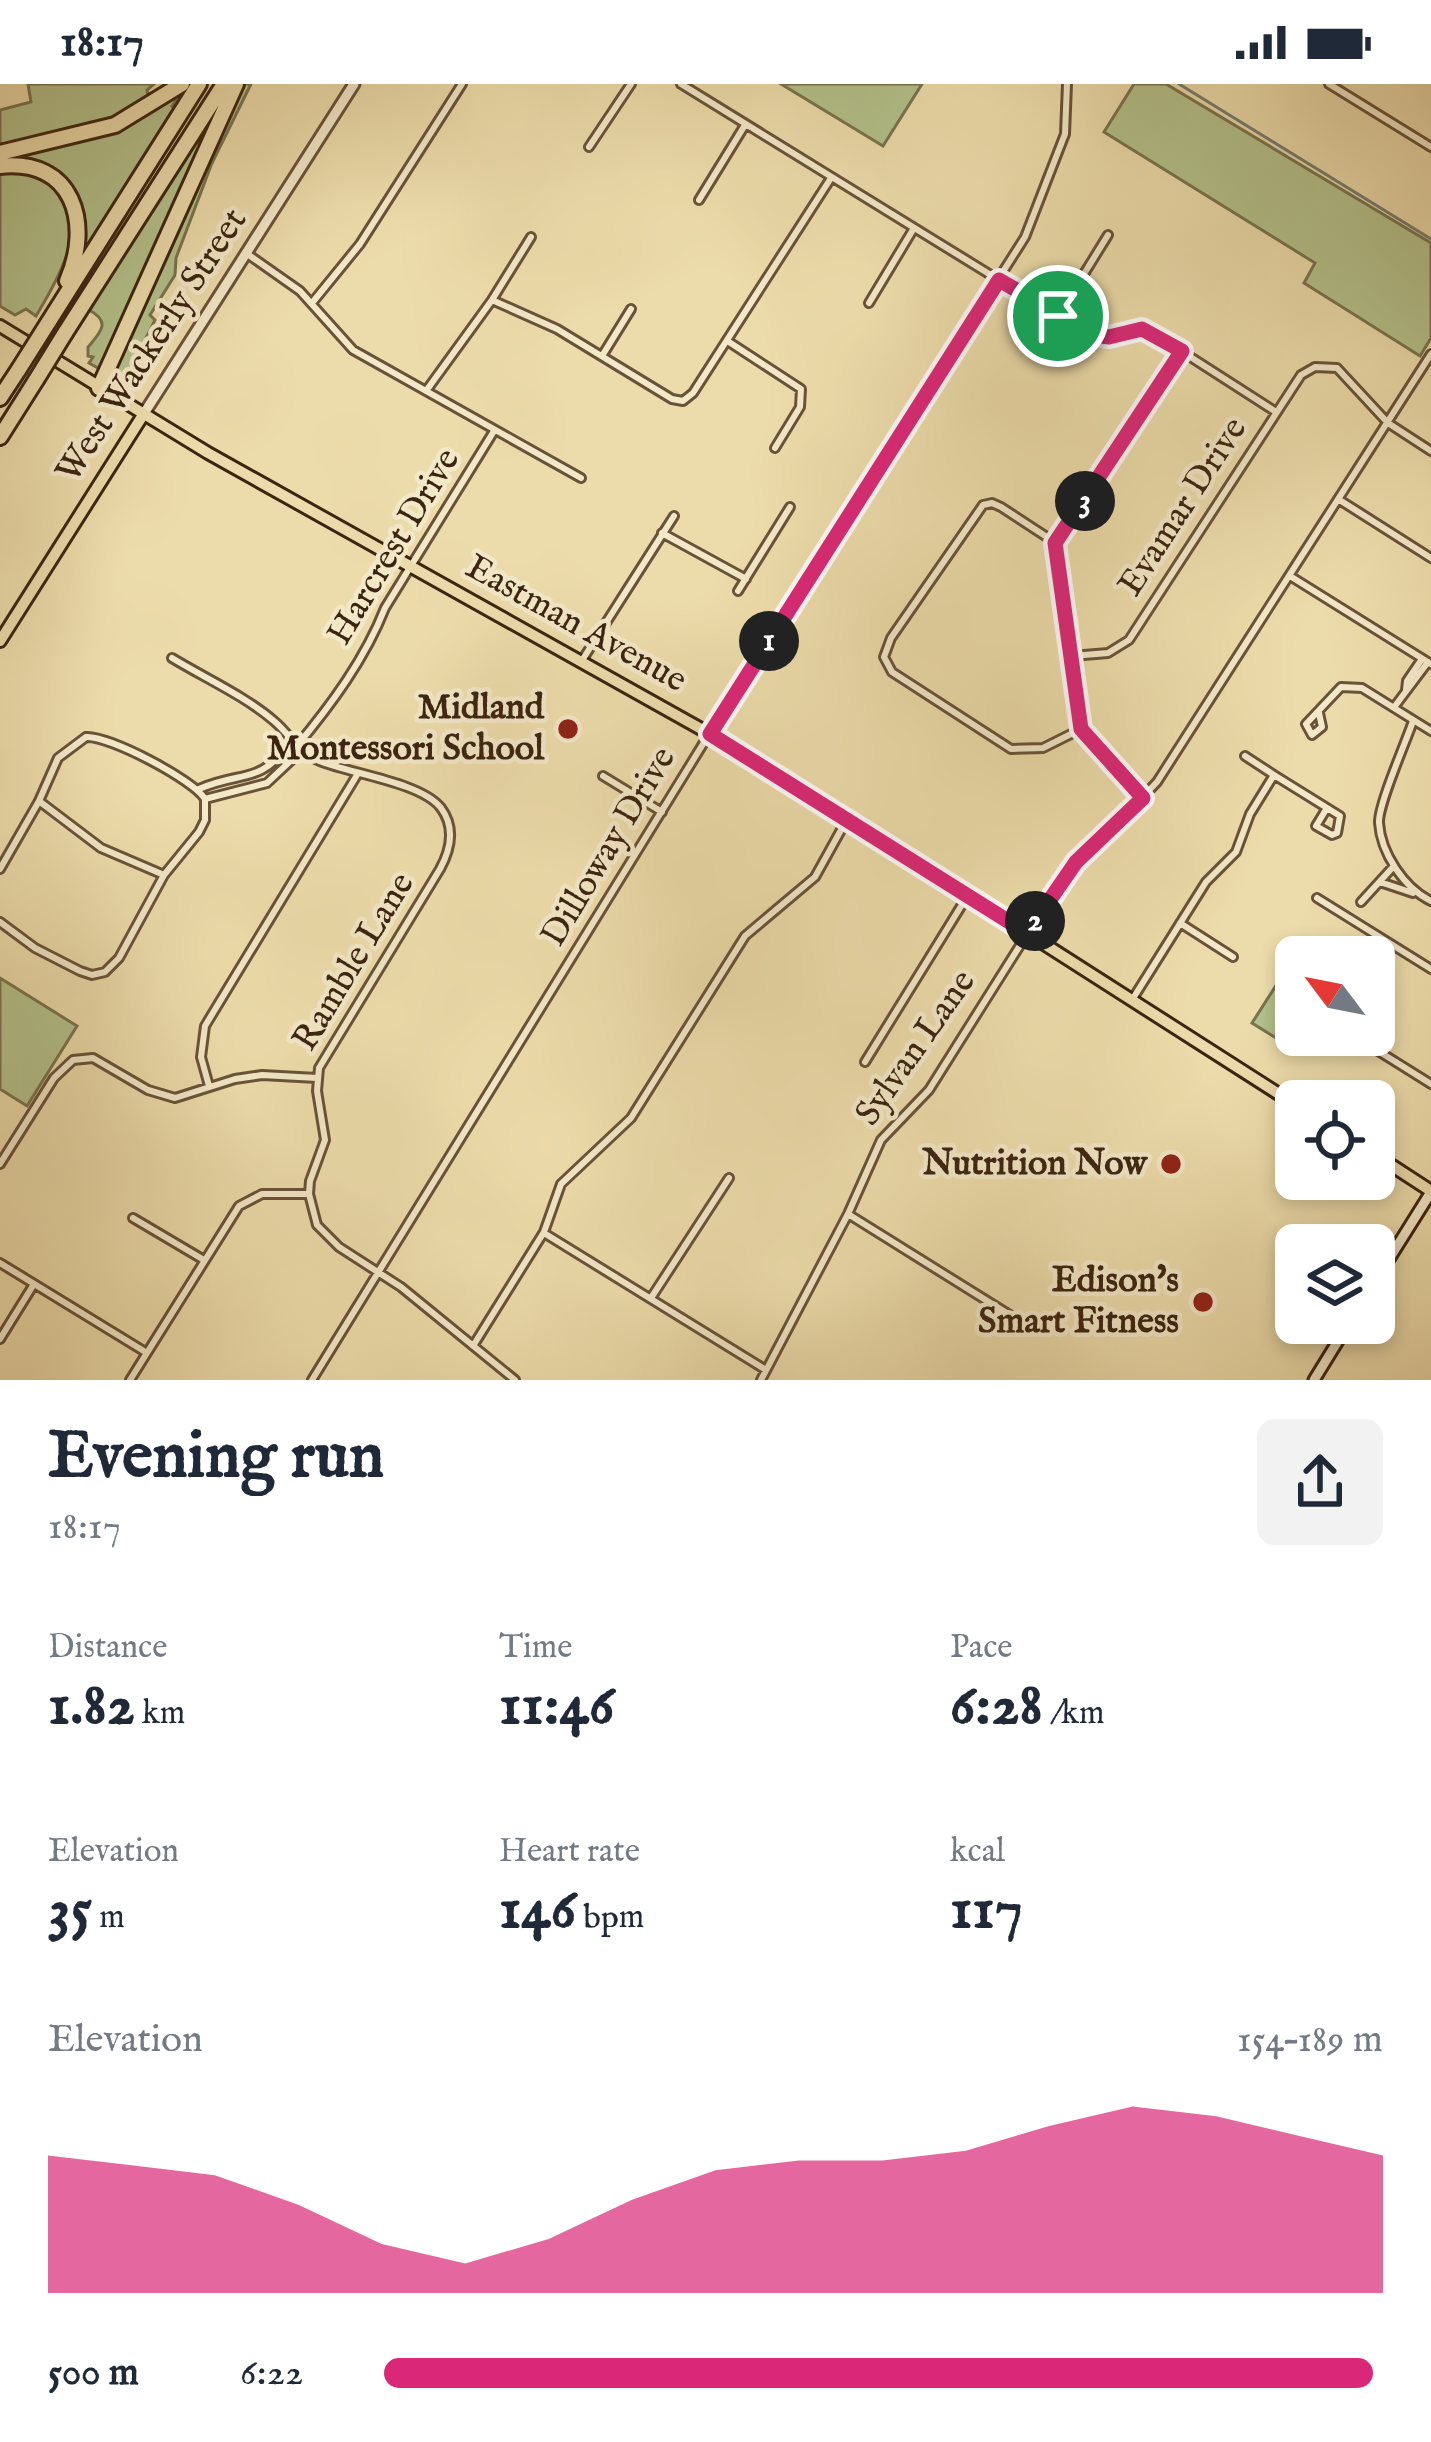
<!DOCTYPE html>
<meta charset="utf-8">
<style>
body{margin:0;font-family:"IM FELL English",serif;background:#f2f2f3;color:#1f2937;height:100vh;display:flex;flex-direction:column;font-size:45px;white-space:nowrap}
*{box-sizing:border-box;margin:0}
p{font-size:39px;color:#747a83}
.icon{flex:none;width:66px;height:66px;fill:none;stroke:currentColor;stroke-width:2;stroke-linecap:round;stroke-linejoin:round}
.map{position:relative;height:1296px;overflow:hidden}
.details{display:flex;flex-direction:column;background:#fff;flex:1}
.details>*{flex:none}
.needle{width:78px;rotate:302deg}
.tools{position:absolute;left:1275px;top:852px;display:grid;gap:24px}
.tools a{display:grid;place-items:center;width:120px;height:120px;border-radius:18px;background:#fff;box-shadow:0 6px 18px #0003;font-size:60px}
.pin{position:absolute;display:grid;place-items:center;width:102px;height:102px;color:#fff;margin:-51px;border:6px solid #fff;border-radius:50%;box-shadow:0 3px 12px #0007}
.km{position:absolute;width:60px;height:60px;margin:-30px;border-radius:50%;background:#222;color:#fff;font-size:33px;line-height:60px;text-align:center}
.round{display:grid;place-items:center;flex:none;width:126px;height:126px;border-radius:18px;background:#f2f2f3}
.headline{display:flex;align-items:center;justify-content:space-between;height:204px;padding:0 48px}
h1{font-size:66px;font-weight:700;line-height:90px}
.figures{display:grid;grid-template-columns:repeat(3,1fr);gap:18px;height:204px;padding:12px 48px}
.figures div{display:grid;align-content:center}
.figures b{font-size:60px;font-weight:700}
.figures small{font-size:33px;font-weight:400}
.figures p{font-size:33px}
.chart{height:336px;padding:24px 48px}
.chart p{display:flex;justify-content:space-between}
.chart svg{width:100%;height:216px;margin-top:12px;fill:#db2777;opacity:.7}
ul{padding:0 48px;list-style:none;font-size:39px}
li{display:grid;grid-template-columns:192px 144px 1fr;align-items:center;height:90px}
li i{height:30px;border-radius:15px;background:#db2777}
.status{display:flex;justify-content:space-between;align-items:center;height:84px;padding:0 60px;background:#fff;direction:ltr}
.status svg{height:33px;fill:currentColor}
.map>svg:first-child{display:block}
</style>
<div class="status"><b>18:17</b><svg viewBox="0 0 49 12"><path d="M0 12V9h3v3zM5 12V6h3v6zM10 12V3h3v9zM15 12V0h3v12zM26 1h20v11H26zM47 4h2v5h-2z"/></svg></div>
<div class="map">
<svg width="1431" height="1296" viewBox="0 0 1431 1296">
<rect width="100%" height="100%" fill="#eddcab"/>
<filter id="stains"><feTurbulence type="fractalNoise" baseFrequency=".00167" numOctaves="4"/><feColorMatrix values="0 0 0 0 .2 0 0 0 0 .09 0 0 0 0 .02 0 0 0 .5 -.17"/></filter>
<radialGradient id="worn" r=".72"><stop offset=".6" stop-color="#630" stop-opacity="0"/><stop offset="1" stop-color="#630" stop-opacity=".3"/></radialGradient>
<path fill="#b4c28c" stroke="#78744e" stroke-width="3" d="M28 0H154L147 6 149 16C102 42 52 51 0 63V26L31 18Z
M242 0H251L212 79 176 174 175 191 150 231 155 236 122 303 112 294V287Z
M781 0H922L883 62Z
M1134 0H1166L1431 159V254L1420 272 1304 199 1315 179 1104 48Z
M179 12 172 22 175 24 82 170C92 109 60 88 11 74L116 46Z
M216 26 104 281 98 284 89 279 93 273 88 272V263C100 249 112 238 89 226Z
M10 87C107 103 70 176 36 232L26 225 15 231 0 222V88Z
M1300 864 1315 873H1296V951H1307L1297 967 1252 939Z
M0 894 77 942 27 1022 0 1005Z"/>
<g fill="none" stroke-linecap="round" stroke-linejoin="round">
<path stroke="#747e70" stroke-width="3" d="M1179 0 1431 155"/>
<defs>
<path id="minor" d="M681 0 1080 246C1110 257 1124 243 1150 247L1276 328
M1329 0 1431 63
M589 63 631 0
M699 116 745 41
M246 169 300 207 353 266 581 394
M492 216 557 245 672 315 683 317 693 309 831 94
M312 219 360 160 462 0
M869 219 914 144
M1058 232 1108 151
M729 258 801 305 800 323 775 364
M602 272 631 225
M426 307 492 216 531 153
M1338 415 1431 474
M662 449 746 495
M1056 459 1001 423 992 419 983 421 891 554 884 573 892 588 1011 665 1043 664 1081 645
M1290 492 1431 580
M738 507 790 423
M1072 572 1108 569 1129 556 1301 291 1315 283 1337 284 1388 339 1431 367
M172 574C205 594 245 612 274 637 294 654 293 666 322 678 353 690 422 699 441 724 455 743 451 765 440 785L319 984 317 1007 325 1056 310 1097 309 1110 317 1141 339 1163 401 1203 515 1296
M581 578 674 432
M1406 606 1407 597 1422 575
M1395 622 1428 578
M1319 629 1322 643 1312 651 1306 640 1341 603 1362 604 1431 647
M1413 637C1406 658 1378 721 1379 739 1381 769 1404 804 1431 817
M296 663C331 621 365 575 385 524L494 347
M1245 672 1274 691
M603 692 662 728
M199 705C243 686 257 702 291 659
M1143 714 1081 645 1056 459 1182 267
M205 715 267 699 300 668
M39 717 101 764 164 791
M0 785 39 717 58 674 86 653C108 651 194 696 205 715
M1380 798 1413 809
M1317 814 1431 885
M1361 818 1393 783
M0 838 35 864 80 887 92 891 105 888 119 874 164 791 199 748 205 736V715
M1180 839 1233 873
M1132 916 1206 798 1236 768 1250 730 1274 691 1340 732 1337 749 1332 751 1316 742 1327 724
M1359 955 1431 1000
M865 978 968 811
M209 1002 201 973 205 942 357 691
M0 1080 54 994 73 976 93 974 148 1006 175 1014 235 995 262 991 317 994
M848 1130 1021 1238
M133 1134 204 1176
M544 1149 766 1286
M0 1179 147 1269
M651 1214 729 1094
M0 1255 34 1200
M473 1262 544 1148 561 1100 631 1034 745 852 815 793 846 737
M130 1296 239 1122 262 1110H309
M312 1296 703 660 1025 153 1065 50 1067 0
M761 1296 848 1130 881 1056 929 1006 1058 801 1157 698 1431 270"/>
<path id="tertiary" d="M143 331 354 0"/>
<path id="secondary" d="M1374 1199 1431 1108
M1314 1296 1349 1239"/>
<path id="primary" d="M0 242 208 369 753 674 1296 1021
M0 557 143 331
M1374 1070 1431 1107"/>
<path id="motorway" d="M0 69 115 41 182 0
M0 82C74 74 92 140 67 197
M48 239 199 0
M65 249 224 0
M99 304 236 0
M0 314 19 285
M0 353 36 296"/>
</defs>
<use href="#minor" stroke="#685338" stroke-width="12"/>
<use href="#tertiary" stroke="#685338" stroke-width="15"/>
<use href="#secondary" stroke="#3b2511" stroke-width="15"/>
<use href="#primary" stroke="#3b2511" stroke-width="16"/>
<use href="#motorway" stroke="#3b2511" stroke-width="20"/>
<use href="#minor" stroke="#f3e8c8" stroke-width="6"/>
<use href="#tertiary" stroke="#f3e8c8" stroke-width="9"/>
<use href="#secondary" stroke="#f3e8c8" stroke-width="9"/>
<use href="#primary" stroke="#eddcab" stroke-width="10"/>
<use href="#motorway" stroke="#eddcab" stroke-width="14"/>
<defs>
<path id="motorway-bridge" d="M19 285 48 239
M36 296 65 249"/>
</defs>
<use href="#motorway-bridge" stroke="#3b2511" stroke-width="20" stroke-linecap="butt"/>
<use href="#motorway-bridge" stroke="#eddcab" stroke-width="14"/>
</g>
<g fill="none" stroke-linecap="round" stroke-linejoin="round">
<defs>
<path id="route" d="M999 196 1095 251 1109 253 1142 245 1182 267 1055 459 1081 645 1143 714 1076 778 1027 849 710 650Z"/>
</defs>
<use href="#route" stroke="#fff" stroke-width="24"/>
<use href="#route" stroke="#db2777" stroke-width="15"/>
</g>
<g fill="#8f2418" stroke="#f3e8c8" stroke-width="4.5">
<circle cx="568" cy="645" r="12"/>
<circle cx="1171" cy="1080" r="12"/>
<circle cx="1203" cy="1218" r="12"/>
</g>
<g text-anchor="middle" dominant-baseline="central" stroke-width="9" stroke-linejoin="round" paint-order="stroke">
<g font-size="36" fill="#3b2511" stroke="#f3e8c8">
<text transform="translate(152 262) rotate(-57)">West Wackerly Street</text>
<text transform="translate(1183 423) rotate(-57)">Evamar Drive</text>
<text transform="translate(394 463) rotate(-59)">Harcrest Drive</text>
<text transform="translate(576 540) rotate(29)">Eastman Avenue</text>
<text transform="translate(609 763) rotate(-59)">Dilloway Drive</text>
<text transform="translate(354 878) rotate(-59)">Ramble Lane</text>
<text transform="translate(916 964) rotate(-55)">Sylvan Lane</text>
</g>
<g font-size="36" font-weight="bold" fill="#3b2511" stroke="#f3e8c8" text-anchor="end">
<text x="544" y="624">Midland<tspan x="544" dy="41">Montessori School</tspan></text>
<text x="1147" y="1080">Nutrition Now</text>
<text x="1179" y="1197">Edison's<tspan x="1179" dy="41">Smart Fitness</tspan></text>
</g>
</g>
<rect width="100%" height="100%" filter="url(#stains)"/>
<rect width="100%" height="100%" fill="url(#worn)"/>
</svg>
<div class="tools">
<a><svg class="needle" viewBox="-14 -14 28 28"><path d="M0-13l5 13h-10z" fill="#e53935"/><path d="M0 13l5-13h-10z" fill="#747a83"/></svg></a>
<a><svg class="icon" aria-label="locate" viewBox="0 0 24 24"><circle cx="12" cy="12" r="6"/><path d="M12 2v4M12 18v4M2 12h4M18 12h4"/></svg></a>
<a><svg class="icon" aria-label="layers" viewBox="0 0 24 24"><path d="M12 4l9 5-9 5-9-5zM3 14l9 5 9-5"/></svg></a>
</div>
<div class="pin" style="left:1058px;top:232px;background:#1e9e55"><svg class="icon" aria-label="arrive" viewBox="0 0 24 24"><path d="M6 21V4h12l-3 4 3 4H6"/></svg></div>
<b class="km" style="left:769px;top:557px">1</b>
<b class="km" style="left:1035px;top:837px">2</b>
<b class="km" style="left:1085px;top:417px">3</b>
</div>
<section class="details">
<div class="headline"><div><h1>Evening run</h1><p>18:17</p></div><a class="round"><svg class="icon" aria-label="share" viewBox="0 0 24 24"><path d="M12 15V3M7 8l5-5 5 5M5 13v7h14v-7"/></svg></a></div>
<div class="figures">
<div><p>Distance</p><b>1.82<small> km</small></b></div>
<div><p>Time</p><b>11:46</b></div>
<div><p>Pace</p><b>6:28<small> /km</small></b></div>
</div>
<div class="figures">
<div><p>Elevation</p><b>35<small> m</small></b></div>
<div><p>Heart rate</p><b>146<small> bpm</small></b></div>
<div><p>kcal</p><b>117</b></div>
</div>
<div class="chart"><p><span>Elevation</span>154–189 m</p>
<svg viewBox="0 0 160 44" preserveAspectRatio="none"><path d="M0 44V16L10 18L20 20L30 26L40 34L50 38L60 33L70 25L80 19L90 17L100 17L110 15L120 10L130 6L140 8L150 12L160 16V44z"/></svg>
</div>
<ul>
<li><b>500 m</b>6:22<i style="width:99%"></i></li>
</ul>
</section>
